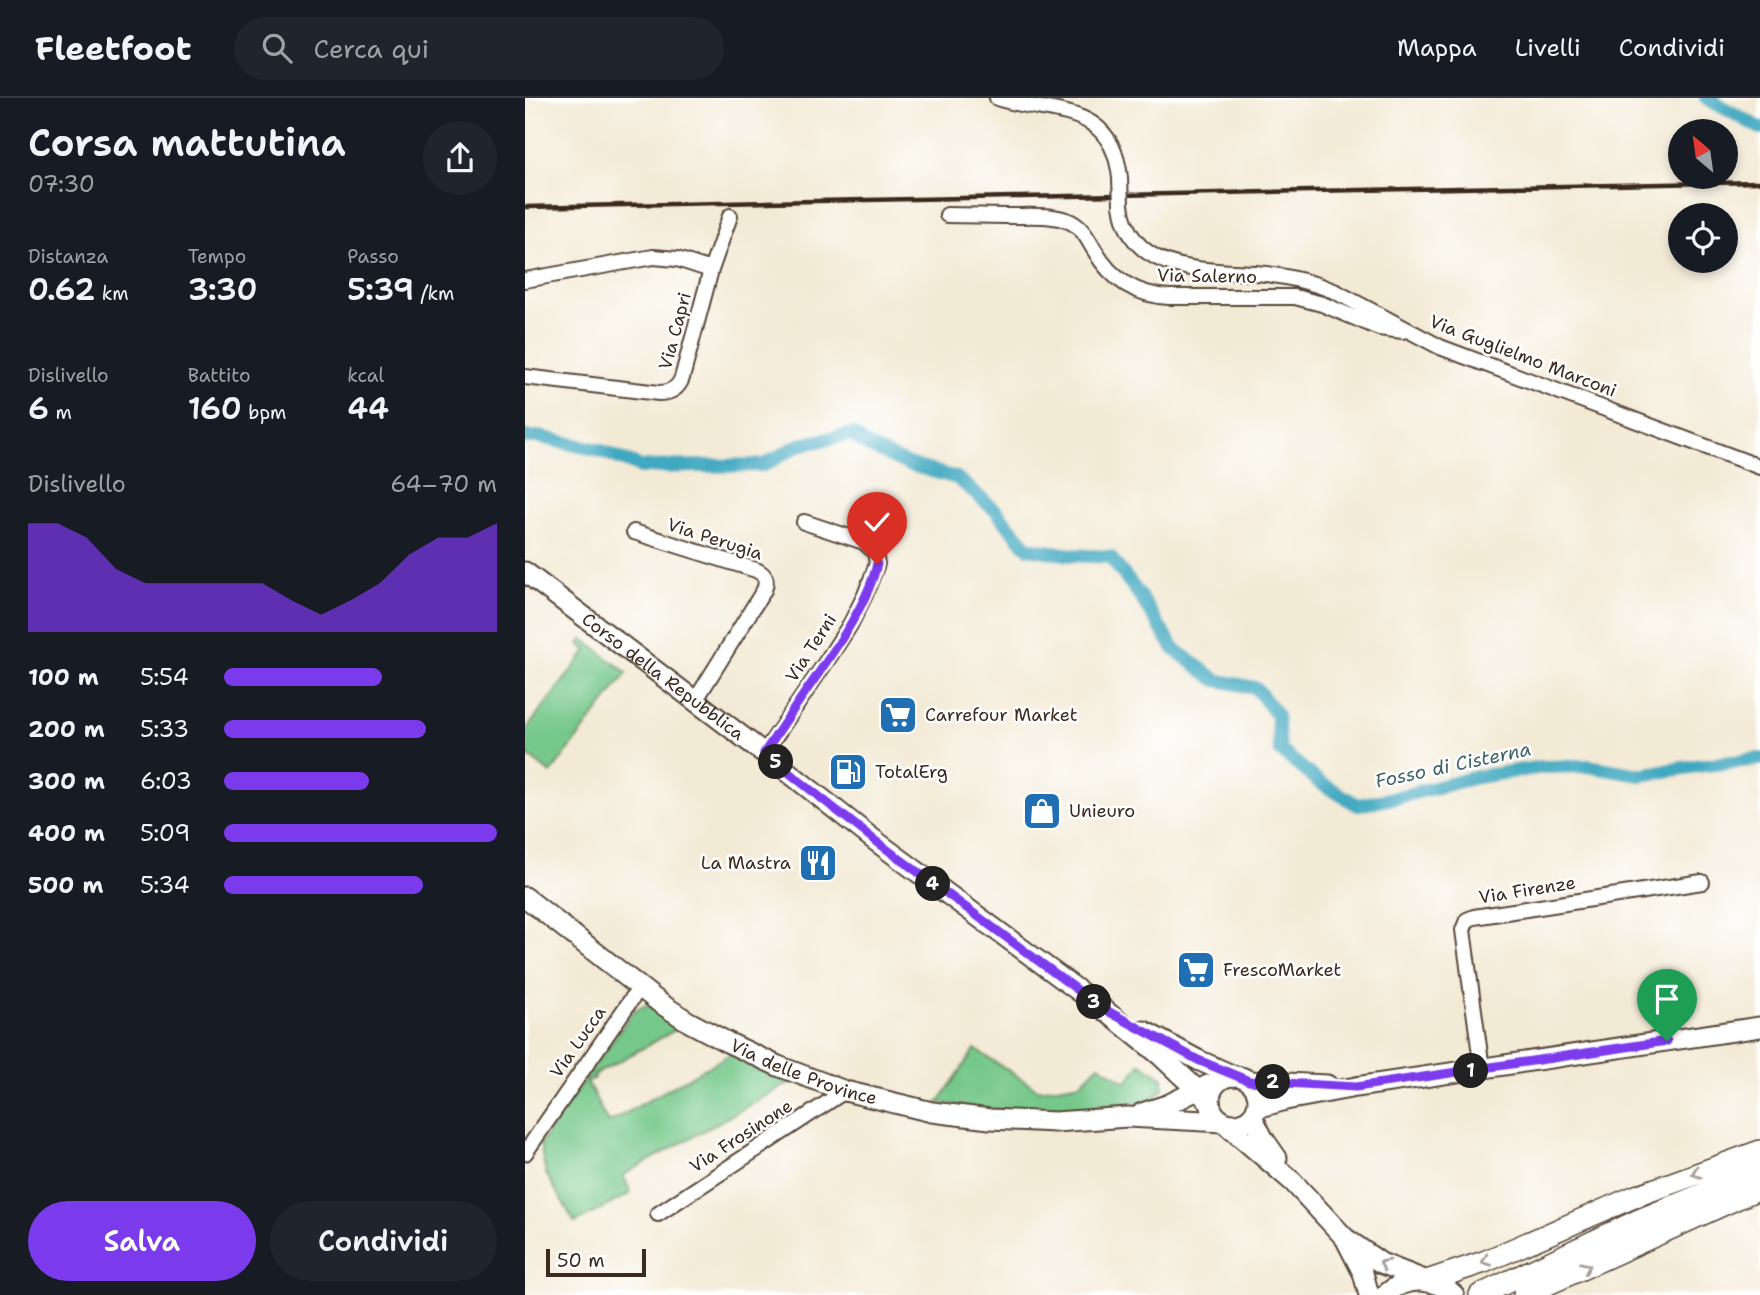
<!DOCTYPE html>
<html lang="it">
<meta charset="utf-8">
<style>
body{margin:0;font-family:"Shantell Sans",sans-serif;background:#20242c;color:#f1f3f6;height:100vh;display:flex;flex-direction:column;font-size:26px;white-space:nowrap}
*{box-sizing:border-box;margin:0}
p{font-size:23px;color:#9ea1a6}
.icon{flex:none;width:38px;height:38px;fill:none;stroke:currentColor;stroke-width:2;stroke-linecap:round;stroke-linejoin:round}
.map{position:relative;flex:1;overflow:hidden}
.drawer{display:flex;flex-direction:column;background:#171b24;width:525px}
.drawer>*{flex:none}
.needle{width:46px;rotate:331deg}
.buttons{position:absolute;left:1143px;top:21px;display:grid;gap:14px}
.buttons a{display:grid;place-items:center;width:70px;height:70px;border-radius:50%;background:#171b24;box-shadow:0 4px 10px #0003;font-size:35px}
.scale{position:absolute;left:21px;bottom:18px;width:100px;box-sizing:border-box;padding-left:7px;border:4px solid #3b2a1e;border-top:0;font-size:19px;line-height:24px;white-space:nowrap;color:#3b2a1e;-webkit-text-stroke:5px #fff;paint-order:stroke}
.pin{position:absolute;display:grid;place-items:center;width:60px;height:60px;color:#fff;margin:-72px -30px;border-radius:50% 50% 50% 0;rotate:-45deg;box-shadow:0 0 7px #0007}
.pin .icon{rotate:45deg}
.km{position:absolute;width:35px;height:35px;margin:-18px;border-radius:50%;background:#222;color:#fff;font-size:19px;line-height:35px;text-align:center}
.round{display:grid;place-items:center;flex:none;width:74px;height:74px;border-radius:37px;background:#20242c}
.head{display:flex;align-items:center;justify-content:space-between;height:119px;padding:0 28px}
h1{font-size:38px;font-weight:600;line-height:52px}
.figures{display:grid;grid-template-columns:repeat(3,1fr);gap:10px;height:119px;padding:7px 28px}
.figures div{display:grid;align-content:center}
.figures b{font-size:30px;font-weight:600}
.figures small{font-size:19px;font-weight:400}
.figures p{font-size:19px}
.chart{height:196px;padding:14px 28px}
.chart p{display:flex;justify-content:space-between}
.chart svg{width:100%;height:126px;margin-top:7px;fill:#7c3aed;opacity:.7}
.primary-button{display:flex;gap:14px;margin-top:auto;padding:14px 28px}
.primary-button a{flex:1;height:80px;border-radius:42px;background:#7c3aed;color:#fff;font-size:28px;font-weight:600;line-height:80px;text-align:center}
.primary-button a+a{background:#20242c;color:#f1f3f6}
ul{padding:0 28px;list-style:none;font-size:23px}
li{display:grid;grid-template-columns:112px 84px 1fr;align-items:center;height:52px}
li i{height:18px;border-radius:9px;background:#7c3aed}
header{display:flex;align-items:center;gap:42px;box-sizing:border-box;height:98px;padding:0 35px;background:#171b24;border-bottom:2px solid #363941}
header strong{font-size:33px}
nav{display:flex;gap:38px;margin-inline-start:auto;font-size:24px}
.search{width:490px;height:63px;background:#20242c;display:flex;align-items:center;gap:18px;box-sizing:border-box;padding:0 24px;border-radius:38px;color:#9ea1a6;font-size:26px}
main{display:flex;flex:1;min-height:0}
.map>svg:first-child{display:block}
</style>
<header>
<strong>Fleetfoot</strong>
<div class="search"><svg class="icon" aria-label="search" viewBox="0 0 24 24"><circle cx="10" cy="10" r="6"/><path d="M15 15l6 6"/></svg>Cerca qui</div>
<nav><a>Mappa</a><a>Livelli</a><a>Condividi</a></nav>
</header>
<main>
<section class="drawer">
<div class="head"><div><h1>Corsa mattutina</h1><p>07:30</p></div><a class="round"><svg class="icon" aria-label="share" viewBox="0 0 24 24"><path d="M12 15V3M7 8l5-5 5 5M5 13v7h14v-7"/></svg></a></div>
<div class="figures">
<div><p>Distanza</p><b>0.62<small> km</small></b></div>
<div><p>Tempo</p><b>3:30</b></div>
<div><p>Passo</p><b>5:39<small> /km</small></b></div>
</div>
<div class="figures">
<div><p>Dislivello</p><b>6<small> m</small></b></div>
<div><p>Battito</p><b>160<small> bpm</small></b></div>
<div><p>kcal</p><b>44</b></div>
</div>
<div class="chart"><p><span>Dislivello</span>64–70 m</p>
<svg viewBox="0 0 160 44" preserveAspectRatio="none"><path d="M0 44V6L10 6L20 11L30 22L40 27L50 27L60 27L70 27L80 27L90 33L100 38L110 33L120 27L130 17L140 11L150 11L160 6V44z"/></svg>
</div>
<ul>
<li><b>100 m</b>5:54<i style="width:58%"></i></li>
<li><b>200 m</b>5:33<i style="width:74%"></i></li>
<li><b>300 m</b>6:03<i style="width:53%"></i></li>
<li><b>400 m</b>5:09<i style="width:100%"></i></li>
<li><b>500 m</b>5:34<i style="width:73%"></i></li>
</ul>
<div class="primary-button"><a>Salva</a><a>Condividi</a></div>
</section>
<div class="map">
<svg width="1235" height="1197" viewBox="0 0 1235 1197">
<rect width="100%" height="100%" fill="#fff"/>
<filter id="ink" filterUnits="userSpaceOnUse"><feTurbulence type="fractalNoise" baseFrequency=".0143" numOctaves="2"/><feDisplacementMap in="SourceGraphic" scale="14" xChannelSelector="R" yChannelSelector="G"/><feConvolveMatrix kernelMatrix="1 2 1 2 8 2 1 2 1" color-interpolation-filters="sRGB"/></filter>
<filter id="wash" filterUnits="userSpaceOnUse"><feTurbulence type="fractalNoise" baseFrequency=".00686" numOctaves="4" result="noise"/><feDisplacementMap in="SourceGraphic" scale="28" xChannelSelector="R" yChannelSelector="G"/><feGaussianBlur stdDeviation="1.57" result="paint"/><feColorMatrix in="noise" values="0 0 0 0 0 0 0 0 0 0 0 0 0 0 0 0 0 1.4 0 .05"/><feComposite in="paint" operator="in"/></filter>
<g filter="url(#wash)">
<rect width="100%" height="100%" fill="#f3ead5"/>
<path fill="#76c88a" stroke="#587954" stroke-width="2" d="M58 541 102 575 26 675 0 655V633L62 552 54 546Z
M122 907 131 910 156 926 154 930 69 977 70 980 62 984 83 1025 207 955 270 982 98 1077 106 1095 50 1125 21 1076 15 1046 109 912Z
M450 951 514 992 556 985 574 967 601 984 616 965 638 980V991L624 1004 497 1014 413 1005Z"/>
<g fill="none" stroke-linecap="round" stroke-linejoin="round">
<path stroke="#40a8c0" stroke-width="14" d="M1181 0 1235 30
M0 339H14L74 352 116 369 239 367 274 347 326 336 347 350 382 366 432 380 470 412 503 450 546 457 585 459 613 495 649 551 691 582 731 590 752 617 755 652 794 684 833 707 873 699 952 679 1018 669 1063 668 1115 677 1171 668 1235 661"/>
</g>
</g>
<g filter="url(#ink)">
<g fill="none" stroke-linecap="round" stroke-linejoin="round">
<defs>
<path id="street" d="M472 0C527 18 587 3 595 80
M596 107C605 180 687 171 741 176 765 179 787 184 809 193L915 249 1235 369
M422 117C444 117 466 118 487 118 506 118 528 116 546 124 558 130 563 142 570 153 586 181 611 197 644 199H770L797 206 854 230 878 233
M0 182 128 159 152 161 186 172
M0 279 134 295C145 295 153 291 157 280L186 172 205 118
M109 434 231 472C240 476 243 482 239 492L170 603
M239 655 303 561 325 527 340 497 352 466 350 454 339 444 279 424
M957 971 938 832 942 822 949 819 1177 784
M0 1055 115 889
M133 1116 320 993"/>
<g id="secondary">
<path id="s1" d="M0 474 239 655 348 741 577 910 636 958 685 1004"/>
<path id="s2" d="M0 799 135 905 164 924 202 944 253 968 320 993 407 1014 465 1021 530 1024 603 1019 698 1024 768 1084 820 1140 856 1165 902 1183"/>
<path d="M619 933 673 962 709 978"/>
<circle cx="709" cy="1002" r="24"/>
<path d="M724 983 802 987"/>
<path d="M732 1010 761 1002 831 989 1235 929"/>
<path d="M617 1015 642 1007 683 987"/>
<path d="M727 1018 738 1040 752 1060"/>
<path d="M822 1144 838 1175 844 1197"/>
<path d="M860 1197C879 1179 909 1178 929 1197"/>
</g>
<path id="primary" d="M902 1183 959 1164 1111 1098 1235 1053
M955 1197 1114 1122 1235 1073
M999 1197 1235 1090"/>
</defs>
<use href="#street" stroke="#574739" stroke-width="18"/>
<use href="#secondary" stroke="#574739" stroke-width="23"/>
<use href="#primary" stroke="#574739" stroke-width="24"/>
<use href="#street" stroke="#fff" stroke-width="14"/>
<use href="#secondary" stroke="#fff" stroke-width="19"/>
<use href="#primary" stroke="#fff" stroke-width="21"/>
<path stroke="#3b2a1e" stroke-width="4.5" d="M0 109 1235 84"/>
<defs>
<path id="street-bridge" d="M595 80 596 107"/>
</defs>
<use href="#street-bridge" stroke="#574739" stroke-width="18" stroke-linecap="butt"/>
<use href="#street-bridge" stroke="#fff" stroke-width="14"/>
</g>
<defs><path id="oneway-chevron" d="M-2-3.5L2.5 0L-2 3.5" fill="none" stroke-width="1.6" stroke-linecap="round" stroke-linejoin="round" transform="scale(1.75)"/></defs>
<g stroke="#a79f9a">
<use href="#oneway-chevron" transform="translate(1171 1075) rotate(160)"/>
<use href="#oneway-chevron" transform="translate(961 1163) rotate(157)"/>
<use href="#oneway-chevron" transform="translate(859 1166) rotate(-152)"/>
<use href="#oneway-chevron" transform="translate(1061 1169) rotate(-24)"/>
</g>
</g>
<g fill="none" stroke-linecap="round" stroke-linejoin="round" filter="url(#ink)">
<defs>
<path id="route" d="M352 466C343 504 313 547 291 579 273 604 256 630 239 655L348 741 577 910 673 962 724 983 831 989 1142 943"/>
</defs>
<use href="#route" stroke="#fff" stroke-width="14"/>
<use href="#route" stroke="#7c3aed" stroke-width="9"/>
</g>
<defs>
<symbol id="supermarket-square" viewBox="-11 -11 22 22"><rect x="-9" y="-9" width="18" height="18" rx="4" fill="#1f6fb2" stroke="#fff"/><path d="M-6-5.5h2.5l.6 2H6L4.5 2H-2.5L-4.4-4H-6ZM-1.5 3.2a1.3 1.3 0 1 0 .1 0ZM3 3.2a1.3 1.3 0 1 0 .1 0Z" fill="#fff"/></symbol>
<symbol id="fuel-square" viewBox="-11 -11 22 22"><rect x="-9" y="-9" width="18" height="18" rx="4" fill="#1f6fb2" stroke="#fff"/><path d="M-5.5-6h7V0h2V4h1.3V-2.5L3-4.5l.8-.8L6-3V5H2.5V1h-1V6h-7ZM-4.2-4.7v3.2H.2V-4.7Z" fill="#fff"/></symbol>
<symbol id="shop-square" viewBox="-11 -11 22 22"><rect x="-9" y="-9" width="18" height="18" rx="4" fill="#1f6fb2" stroke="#fff"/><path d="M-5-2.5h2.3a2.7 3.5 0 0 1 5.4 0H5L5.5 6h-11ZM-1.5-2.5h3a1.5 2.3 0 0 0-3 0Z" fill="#fff"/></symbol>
<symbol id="restaurant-square" viewBox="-11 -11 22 22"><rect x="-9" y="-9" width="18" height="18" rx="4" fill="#1f6fb2" stroke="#fff"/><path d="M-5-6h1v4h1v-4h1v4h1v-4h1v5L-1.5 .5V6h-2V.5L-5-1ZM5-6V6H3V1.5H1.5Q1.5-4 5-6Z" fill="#fff"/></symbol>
</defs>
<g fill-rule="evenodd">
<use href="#supermarket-square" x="351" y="595" width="44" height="44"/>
<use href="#fuel-square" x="301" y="652" width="44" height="44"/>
<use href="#shop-square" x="495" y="691" width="44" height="44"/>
<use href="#restaurant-square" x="271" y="743" width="44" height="44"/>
<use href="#supermarket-square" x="649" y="850" width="44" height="44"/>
</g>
<g text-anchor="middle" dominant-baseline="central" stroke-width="5" stroke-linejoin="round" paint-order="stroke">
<g font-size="18" fill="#3b2a1e" stroke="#fff">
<text transform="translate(682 178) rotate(1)">Via Salerno</text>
<text transform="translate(150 233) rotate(-75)">Via Capri</text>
<text transform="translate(998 258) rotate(21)">Via Guglielmo Marconi</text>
<text transform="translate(190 441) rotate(18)">Via Perugia</text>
<text transform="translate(286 550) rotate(-57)">Via Terni</text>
<text stroke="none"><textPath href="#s1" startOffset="173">Corso della Repubblica</textPath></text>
<text transform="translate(1002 792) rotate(-9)">Via Firenze</text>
<text transform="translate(53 944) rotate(-55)">Via Lucca</text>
<text stroke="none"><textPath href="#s2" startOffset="332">Via delle Province</textPath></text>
<text transform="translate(216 1038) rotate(-33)">Via Frosinone</text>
</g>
<g font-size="18" fill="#3b2a1e" stroke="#fff" text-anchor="start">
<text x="400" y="617">Carrefour Market</text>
<text x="350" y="674">TotalErg</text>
<text x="544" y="713">Unieuro</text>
<text x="266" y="765" text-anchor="end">La Mastra</text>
<text x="698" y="872">FrescoMarket</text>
</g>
<g font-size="19" font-style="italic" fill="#3d6367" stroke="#fff">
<text transform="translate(928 667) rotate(-12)">Fosso di Cisterna</text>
</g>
</g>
</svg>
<div class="buttons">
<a><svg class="needle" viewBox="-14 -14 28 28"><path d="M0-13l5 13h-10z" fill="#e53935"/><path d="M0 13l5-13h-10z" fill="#9ea1a6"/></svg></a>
<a><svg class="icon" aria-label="locate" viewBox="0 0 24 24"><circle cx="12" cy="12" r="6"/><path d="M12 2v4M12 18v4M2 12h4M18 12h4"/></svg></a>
</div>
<div class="scale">50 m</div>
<div class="pin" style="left:1142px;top:943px;background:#1e9e55"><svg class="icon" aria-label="arrive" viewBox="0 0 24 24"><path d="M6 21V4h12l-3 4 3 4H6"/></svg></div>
<div class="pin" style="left:352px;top:466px;background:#d93025"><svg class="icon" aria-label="check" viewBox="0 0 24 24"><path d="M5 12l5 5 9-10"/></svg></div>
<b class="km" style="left:946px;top:973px">1</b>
<b class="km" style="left:748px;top:984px">2</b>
<b class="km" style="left:569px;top:904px">3</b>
<b class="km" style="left:408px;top:786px">4</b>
<b class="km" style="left:251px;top:664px">5</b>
</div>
</main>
